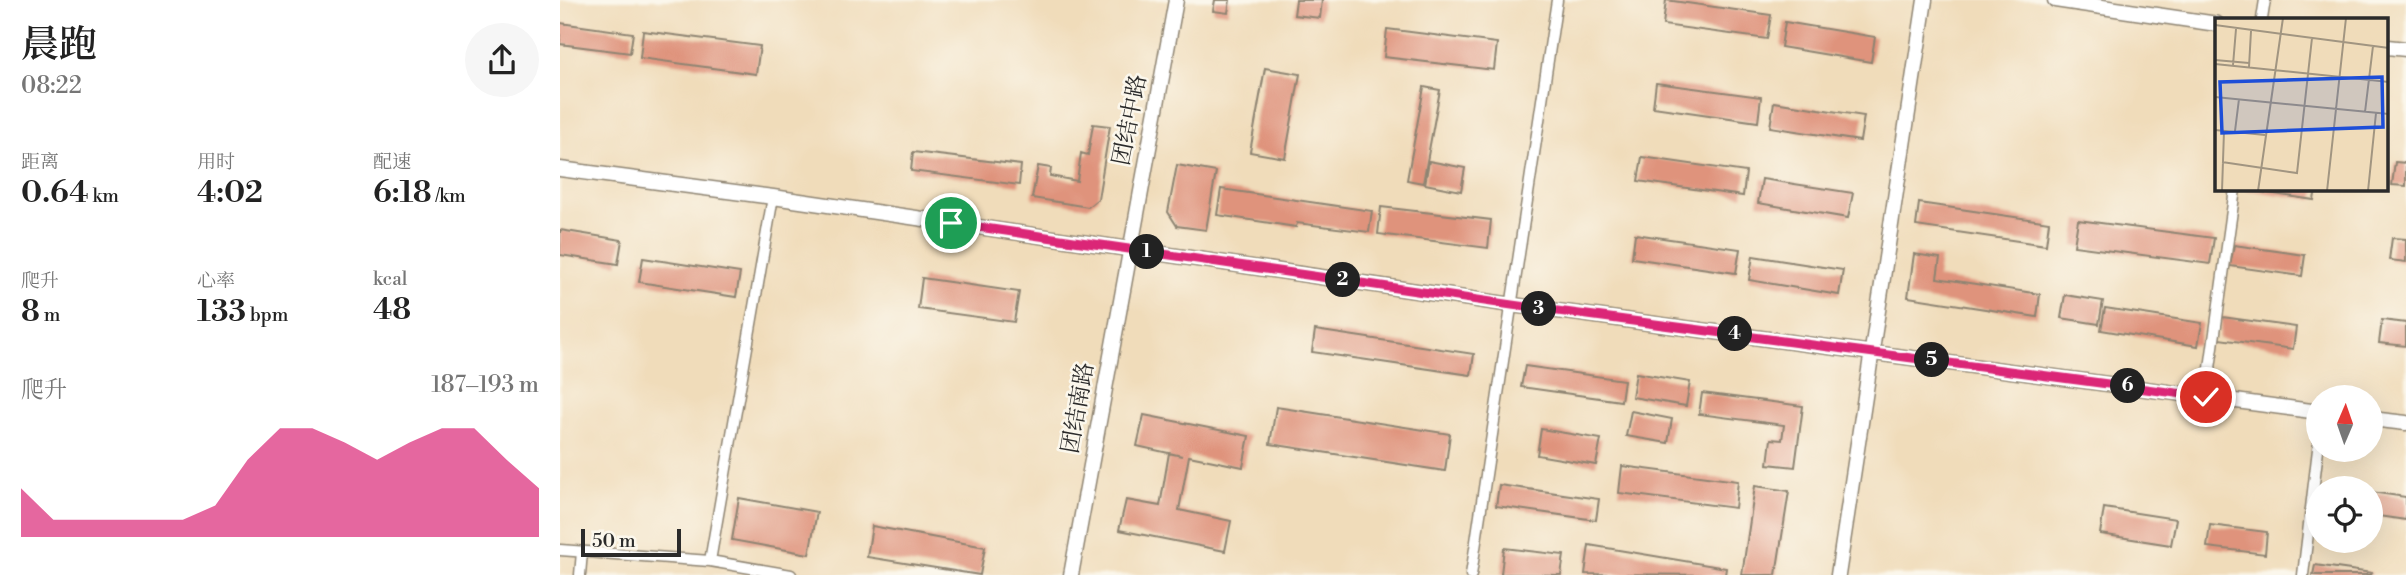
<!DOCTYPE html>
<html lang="zh">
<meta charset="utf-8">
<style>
body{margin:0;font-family:"Libre Bodoni","Noto Serif SC",serif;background:#f6f6f6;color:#222;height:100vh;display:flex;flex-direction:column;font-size:26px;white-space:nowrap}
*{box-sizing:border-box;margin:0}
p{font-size:23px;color:#767676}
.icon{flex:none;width:38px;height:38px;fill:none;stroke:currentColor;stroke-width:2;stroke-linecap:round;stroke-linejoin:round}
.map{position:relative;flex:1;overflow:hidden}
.panel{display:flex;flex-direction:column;background:#fff;width:560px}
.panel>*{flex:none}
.needle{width:46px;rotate:2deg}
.tools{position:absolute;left:1746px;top:385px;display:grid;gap:14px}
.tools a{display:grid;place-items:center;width:77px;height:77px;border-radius:50%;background:#fff;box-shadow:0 7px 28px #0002;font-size:35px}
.scale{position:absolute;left:21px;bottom:18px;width:100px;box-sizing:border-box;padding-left:7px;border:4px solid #2b2b2b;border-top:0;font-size:19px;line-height:24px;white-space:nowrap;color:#2b2b2b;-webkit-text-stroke:5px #fbf7ec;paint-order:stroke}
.pin{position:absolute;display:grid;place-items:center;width:60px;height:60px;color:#fff;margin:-30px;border:4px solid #fff;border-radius:50%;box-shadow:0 2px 7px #0007}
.km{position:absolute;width:35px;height:35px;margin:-18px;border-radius:50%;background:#222;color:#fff;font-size:19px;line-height:35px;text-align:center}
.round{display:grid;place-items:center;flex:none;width:74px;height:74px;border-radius:37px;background:#f6f6f6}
.head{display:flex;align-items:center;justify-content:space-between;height:119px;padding:0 21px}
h1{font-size:38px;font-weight:600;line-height:52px}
.metrics{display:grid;grid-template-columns:repeat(3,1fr);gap:10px;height:119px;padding:7px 21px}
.metrics div{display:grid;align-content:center}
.metrics b{font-size:30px;font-weight:600}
.metrics small{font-size:19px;font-weight:400}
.metrics p{font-size:19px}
.chart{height:196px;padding:14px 21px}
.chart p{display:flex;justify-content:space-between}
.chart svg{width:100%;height:126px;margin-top:7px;fill:#db2777;opacity:.7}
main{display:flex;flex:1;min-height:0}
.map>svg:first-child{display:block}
</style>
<main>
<section class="panel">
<div class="head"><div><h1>晨跑</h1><p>08:22</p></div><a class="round"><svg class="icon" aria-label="share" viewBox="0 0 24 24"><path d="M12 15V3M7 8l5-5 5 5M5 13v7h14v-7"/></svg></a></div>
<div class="metrics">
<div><p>距离</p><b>0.64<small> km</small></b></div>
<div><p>用时</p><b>4:02</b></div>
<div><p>配速</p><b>6:18<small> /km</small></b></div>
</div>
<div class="metrics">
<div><p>爬升</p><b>8<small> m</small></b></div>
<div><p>心率</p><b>133<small> bpm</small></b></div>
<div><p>kcal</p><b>48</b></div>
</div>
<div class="chart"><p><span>爬升</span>187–193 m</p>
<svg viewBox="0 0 160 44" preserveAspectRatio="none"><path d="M0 44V27L10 38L20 38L30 38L40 38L50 38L60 33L70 17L80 6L90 6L100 11L110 17L120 11L130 6L140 6L150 17L160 27V44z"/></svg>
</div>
</section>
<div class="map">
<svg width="1846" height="575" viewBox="0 0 1846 575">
<rect width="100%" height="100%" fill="#fbf7ec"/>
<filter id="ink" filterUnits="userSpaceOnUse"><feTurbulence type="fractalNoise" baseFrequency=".0143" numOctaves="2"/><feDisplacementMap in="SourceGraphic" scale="14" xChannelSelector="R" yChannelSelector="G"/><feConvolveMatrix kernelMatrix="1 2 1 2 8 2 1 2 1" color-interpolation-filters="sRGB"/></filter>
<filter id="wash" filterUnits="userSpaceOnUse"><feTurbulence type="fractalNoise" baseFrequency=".00686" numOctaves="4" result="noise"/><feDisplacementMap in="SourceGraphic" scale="28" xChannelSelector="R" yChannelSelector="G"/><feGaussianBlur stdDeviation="1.57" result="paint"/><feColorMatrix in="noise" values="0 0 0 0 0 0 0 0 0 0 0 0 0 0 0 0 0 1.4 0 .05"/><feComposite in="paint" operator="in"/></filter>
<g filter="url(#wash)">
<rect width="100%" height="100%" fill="#f0dcba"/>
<g id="blocks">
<path fill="#df937c" d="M655 0H670L668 13 653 11Z
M736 0H762L760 18 734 15Z
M1106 0 1211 15 1207 39 1103 25Z
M1225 22 1315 37 1311 62 1221 47Z
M0 23 73 33 70 53 0 44Z
M827 29 937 43 934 70 824 57Z
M83 31 200 46 196 74 80 58Z
M705 68 740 74 725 158 690 152Z
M1096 83 1201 97 1198 122 1093 107Z
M864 87 880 90 863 183 847 180Z
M1214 102 1304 116 1300 141 1210 127Z
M533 124 550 126 538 199 528 207 472 198 478 166 491 168 490 176 517 181 521 153 528 155Z
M353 152 461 165 459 185 351 171Z
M1082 157 1186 172 1183 196 1078 181Z
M869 161 905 168 901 191 865 184Z
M1835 162 1846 163V186L1832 185Z
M617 165 656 172 646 230 617 226 608 212Z
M1202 179 1293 193 1288 218 1198 203Z
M661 189 812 211 809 232 737 223 736 227 657 215Z
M1681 189H1756L1754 200Z
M1359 203 1489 222 1486 245 1356 226Z
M821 207 931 220 928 248 818 234Z
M1518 220 1654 238 1650 264 1514 246Z
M0 230 62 240 58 264 0 255Z
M1075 234 1180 249 1176 273 1072 258Z
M1832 238 1846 239V262L1829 260Z
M1674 245 1745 255 1742 276 1670 266Z
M1354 254 1380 258 1377 278 1480 294 1477 317 1348 297Z
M1193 256 1283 270 1279 295 1189 280Z
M83 258 180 273 176 297 79 282Z
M362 278 459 292 454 322 358 309Z
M1505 295 1543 301 1539 324 1501 318Z
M1545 308 1642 323 1638 346 1541 330Z
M1662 317 1736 327 1733 349 1659 339Z
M1822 320 1846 323V346L1819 343Z
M755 330 914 354 911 375 752 352Z
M965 366 1064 380 1061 401 961 387Z
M1076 373 1130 382 1126 406 1072 397Z
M1142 393 1243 406 1235 467 1208 464 1211 439 1222 440 1224 425 1139 414Z
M716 407 890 434 885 471 710 444Z
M1071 411 1112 419 1108 443 1066 436Z
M584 415 689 436 683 467 629 456 619 510 671 521 665 551 559 530 566 500 600 506 609 453 622 456 577 446Z
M981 429 1041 439 1036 465 977 455Z
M1062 466 1178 481 1175 508 1059 493Z
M939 485 1039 499 1036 520 936 506Z
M1195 486 1229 491 1216 575H1182Z
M1811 492 1846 497V520L1811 515Z
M179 498 257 512 249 554 172 540Z
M1544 508 1616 519 1611 545 1540 534Z
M1650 525 1707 532 1705 554 1647 547Z
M312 526 425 547 420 575 307 557Z
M1029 545 1166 568 1165 575 1025 574Z
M944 548 1004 555 1001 575 941 574Z
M1755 565 1812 573 1811 575H1753Z"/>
</g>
</g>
<g filter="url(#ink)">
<use href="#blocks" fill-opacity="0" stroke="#8e8472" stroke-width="2"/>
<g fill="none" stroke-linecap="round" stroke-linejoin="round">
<defs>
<path id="street" d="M1702 19 1705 0
M1646 397 1675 189
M0 550 150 561 231 575
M150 561 213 197
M20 575 22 552
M911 575 997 0
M1743 575 1759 441"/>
<path id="secondary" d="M1495 0 1657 24
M1827 47 1846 49
M0 169 213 197 952 305 1759 412
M1811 419 1846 423
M511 575 616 0
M1278 575 1365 0"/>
</defs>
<use href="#street" stroke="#8e8472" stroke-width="13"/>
<use href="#secondary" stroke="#8e8472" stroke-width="17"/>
<use href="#street" stroke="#fff" stroke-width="10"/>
<use href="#secondary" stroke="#fff" stroke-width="14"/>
</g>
</g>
<g fill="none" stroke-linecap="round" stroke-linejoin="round" filter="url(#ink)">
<defs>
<path id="route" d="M391 223 952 305 1646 397"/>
</defs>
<use href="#route" stroke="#fff" stroke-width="14"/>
<use href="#route" stroke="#db2777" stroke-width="9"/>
</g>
<g text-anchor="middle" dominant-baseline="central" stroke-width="5" stroke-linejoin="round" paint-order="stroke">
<g font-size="23" fill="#2b2b2b" stroke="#fbf7ec">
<text transform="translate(570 120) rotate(-79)">团结中路</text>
<text transform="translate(518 408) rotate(-80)">团结南路</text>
</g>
</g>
<g transform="translate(1655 18)">
<rect width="173" height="173" fill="#f0dcba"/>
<path fill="none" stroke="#a19581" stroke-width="2" d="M0 7 174 30M0 42 34 45M0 46 174 64M18 47 21 11M34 49 36 13M0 79 174 96M150 94 158 28M0 112 50 117M20 113 24 81M7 144 82 155 97 20M7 173 9 113M43 173 68 0M112 173 131 0M153 173 161 95"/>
<path fill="#1d4ed8" fill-opacity="0.15" stroke="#1d4ed8" stroke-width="3.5" d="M167 59 168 109 7 115 5 64Z"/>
<rect width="173" height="173" fill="none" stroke="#2b2b2b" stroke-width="3.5"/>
</g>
</svg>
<div class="tools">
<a><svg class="needle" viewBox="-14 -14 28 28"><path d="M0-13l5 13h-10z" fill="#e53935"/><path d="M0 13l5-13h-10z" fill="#767676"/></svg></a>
<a><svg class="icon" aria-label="locate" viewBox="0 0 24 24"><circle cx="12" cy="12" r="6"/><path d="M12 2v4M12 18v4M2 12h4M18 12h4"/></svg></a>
</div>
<div class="scale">50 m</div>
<div class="pin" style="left:391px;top:223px;background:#1e9e55"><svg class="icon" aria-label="arrive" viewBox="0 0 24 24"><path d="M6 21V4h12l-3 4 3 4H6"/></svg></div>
<div class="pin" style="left:1646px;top:397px;background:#d93025"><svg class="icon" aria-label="check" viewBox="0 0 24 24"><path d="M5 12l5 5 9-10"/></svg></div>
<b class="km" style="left:587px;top:252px">1</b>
<b class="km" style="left:783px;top:280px">2</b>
<b class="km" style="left:979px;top:309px">3</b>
<b class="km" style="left:1175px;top:334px">4</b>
<b class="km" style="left:1372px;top:360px">5</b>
<b class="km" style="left:1568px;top:386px">6</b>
</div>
</main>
